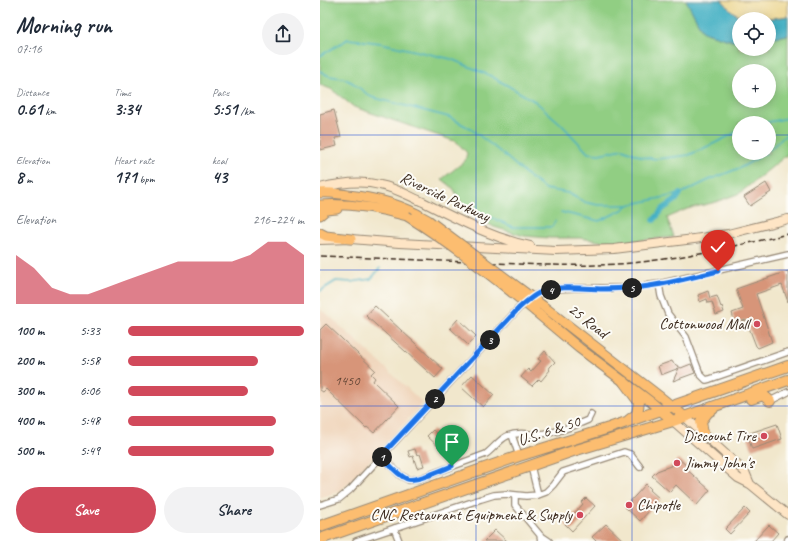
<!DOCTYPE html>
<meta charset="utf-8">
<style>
body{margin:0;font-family:Caveat,sans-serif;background:#f2f2f3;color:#1f2937;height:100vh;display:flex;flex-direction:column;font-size:15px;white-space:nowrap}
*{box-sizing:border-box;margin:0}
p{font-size:13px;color:#747a83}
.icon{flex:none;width:22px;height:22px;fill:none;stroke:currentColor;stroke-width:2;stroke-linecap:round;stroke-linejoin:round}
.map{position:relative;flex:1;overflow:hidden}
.sheet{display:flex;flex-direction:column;background:#fff;width:320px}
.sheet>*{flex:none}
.tools{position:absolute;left:412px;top:12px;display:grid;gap:8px}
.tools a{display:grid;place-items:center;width:44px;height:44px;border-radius:50%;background:#fff;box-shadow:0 2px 10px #0003;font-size:20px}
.pin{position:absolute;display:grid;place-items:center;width:34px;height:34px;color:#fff;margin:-41px -17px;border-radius:50% 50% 50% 0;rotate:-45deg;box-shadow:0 0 4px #0007}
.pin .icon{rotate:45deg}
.km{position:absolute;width:20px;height:20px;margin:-10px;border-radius:50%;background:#222;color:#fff;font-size:11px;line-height:20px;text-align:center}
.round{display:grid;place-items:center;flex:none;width:42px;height:42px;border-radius:21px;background:#f2f2f3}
.overview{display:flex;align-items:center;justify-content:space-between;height:68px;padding:0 16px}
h1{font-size:22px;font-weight:700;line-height:30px}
.stats{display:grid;grid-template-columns:repeat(3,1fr);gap:6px;height:68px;padding:4px 16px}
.stats div{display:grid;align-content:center}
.stats b{font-size:17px;font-weight:700}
.stats small{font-size:11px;font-weight:400}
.stats p{font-size:11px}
.chart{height:112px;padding:8px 16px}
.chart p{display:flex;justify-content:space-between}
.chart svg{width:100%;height:72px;margin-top:4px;fill:#d1495b;opacity:.7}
.action{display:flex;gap:8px;margin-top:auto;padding:8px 16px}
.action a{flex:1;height:46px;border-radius:24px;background:#d1495b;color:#fff;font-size:16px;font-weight:700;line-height:46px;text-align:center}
.action a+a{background:#f2f2f3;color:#1f2937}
ul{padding:0 16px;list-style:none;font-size:13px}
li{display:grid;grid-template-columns:64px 48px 1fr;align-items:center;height:30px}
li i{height:10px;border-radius:5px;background:#d1495b}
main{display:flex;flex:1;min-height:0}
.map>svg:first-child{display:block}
</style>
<main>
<section class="sheet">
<div class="overview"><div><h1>Morning run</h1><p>07:16</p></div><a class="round"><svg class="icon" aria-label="share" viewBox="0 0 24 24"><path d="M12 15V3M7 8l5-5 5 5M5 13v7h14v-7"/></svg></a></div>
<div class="stats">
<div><p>Distance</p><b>0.61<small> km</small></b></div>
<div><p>Time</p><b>3:34</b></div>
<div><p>Pace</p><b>5:51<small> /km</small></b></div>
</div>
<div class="stats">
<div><p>Elevation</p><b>8<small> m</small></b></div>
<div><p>Heart rate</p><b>171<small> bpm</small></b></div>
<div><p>kcal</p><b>43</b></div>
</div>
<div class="chart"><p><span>Elevation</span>216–224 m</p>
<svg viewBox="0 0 160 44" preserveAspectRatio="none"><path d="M0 44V14L10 22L20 34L30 38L40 38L50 34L60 30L70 26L80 22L90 18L100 18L110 18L120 18L130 14L140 6L150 6L160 14V44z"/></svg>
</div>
<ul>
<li><b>100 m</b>5:33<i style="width:100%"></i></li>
<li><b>200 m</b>5:58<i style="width:74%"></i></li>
<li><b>300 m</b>6:06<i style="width:68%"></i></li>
<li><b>400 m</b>5:48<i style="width:84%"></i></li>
<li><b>500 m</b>5:49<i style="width:83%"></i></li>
</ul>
<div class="action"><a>Save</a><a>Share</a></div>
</section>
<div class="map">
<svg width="468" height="541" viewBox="0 0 468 541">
<rect width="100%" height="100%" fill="#fdfcf7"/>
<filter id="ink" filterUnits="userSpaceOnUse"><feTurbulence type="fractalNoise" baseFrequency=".025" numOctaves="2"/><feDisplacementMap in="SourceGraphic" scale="8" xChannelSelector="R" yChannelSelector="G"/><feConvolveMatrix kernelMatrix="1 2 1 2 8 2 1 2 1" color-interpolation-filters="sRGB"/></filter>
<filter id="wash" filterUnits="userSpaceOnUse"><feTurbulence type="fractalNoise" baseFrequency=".012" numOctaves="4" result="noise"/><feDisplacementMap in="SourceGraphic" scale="16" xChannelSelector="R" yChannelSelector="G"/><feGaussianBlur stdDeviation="0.9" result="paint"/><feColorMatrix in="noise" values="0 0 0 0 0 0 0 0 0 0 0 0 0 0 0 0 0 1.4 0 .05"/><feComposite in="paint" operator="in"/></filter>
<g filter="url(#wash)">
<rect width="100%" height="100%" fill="#f1e7cc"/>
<path fill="#f0d6bc" d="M0 310 7 314 53 356 103 403 26 486 20 491 0 498Z"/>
<path fill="#91ce83" stroke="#667c50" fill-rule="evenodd" d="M0 0H367L383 32 419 43V49H449V38L468 35V154L420 193 396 202 367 209 347 218 354 237 292 243 260 238H230L204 236 174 227 154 216 143 205 133 188 122 179 145 161 147 153 137 142 34 107 11 89 0 85ZM419 71H449V101H419ZM419 123H449V153H419Z"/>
<path fill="#eeda9e" stroke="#94825e" d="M402 0H468V16C460 18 431 20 424 18 414 15 408 7 402 0Z"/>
<path fill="#45b0c4" stroke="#406d71" d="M366 0H402C408 7 414 15 424 18 431 20 460 18 468 16V35L449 38V19H419V43L383 32Z"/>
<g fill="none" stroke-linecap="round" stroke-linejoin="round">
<path stroke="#45b0c4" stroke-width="1.5" d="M0 56 28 39 61 43 131 59 171 76 216 102 241 124 268 153 279 154 303 149 322 157 337 159 369 155 395 143 419 131
M0 71 9 76 23 78 33 83 51 97 129 117 151 129 183 154 208 176 225 189 248 193 264 202 278 205H308
M444 123 468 118
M449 150 468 133
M149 208 193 227H232L235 221
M241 212 279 221 302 210 308 205 360 194 389 180 422 167 446 153
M0 291 16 281 31 282 51 279 60 268"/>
<path stroke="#45b0c4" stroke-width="5.5" d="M334 220 343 209 356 200 360 194"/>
</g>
<g id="blocks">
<path fill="#d79579" d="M14 110 21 137 15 138 17 146 0 150V114Z
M446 183 451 192 430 206 424 197Z
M468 271V302L462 285 436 294 452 342 438 348 436 346 426 320 415 323 412 313 423 309 416 289Z
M388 291 390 298 397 296 401 307 402 306 404 312 396 315 392 302 388 303 387 299 380 302 378 295Z
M55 306 123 369 115 378 46 316Z
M138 319 156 336 148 345 130 328Z
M6 324 55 370 51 374 55 378 53 381 79 406 54 433 47 427 46 428 6 389 3 392 0 390V330Z
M225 351 235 362 230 367 229 369 230 370 221 381 219 379 212 386 201 377 208 369 211 372 221 361 218 359Z
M352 361 353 363 361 368 371 364 375 373 353 381 359 368 341 375 338 366Z
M152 375 174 395 163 407 141 387Z
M457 424 462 439 432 449 427 434Z
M113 430 129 445 123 451 107 436Z
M95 449 97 455 100 454 104 466 97 468 93 456 90 457 88 451Z
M359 459 367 466 365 468 390 490 377 505 356 485 350 492 332 476 337 471 353 465Z
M326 484 331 489 330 490 340 499 320 521 305 507Z
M266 498 275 506 252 531 245 524 263 504 261 503Z
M425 508 430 513 410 534 405 529Z
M286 524 304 541H276L272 537Z
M449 525 458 533 451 541H434Z
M175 530 187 541H164Z"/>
</g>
</g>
<g filter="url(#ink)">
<use href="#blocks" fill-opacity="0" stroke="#968875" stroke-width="1"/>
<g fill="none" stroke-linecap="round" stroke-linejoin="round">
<defs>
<path id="street" d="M339 284 341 296 348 314 366 337 380 374 386 380 390 379 468 352
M450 401 468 392
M192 435 199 456
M61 456 80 475 89 480 98 479 166 454C173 449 180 439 187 436 200 431 204 435 217 434 234 434 252 427 268 420L271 414
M211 466 218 495
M195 495V505L220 535 221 541
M0 505 19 499 30 490 199 308 216 295 232 289 254 288H307L339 284 468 254
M74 528 79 541
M220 535 229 541
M36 541 161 499 174 495 187 494 206 496 218 495 226 492 233 485 243 472 304 452 310 454 320 467
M467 541 468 539"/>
<path id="secondary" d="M0 188C20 183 40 180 60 185 76 188 89 196 103 202 137 219 172 238 210 246
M0 240 31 239 80 243 236 251 294 249 374 239 408 234 468 219
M364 416 425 472 430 484
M353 421 418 478 430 484 468 515"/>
<path id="primary" d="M0 193C10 192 18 194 28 195 53 198 74 202 97 214
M0 205C29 203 59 208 87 216
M0 215 6 210 17 209
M0 233 6 236 31 239
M223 306 343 399 364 416
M216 312 259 348 331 402 353 421"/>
<path id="highway" d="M304 382 319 402 317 414 309 420
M431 399 443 395 450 401
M383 434 381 421 388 412 393 409
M0 526 199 456 289 428 468 366
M0 539 253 451 353 421 468 380"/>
</defs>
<use href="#street" stroke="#968875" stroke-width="8"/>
<use href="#secondary" stroke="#968875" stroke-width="10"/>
<use href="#primary" stroke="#968875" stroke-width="11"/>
<use href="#highway" stroke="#968875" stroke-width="12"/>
<use href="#street" stroke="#fff" stroke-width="5.5"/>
<use href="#secondary" stroke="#fee5c5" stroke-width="8"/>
<use href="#primary" stroke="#fcbd6f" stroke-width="9"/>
<use href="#highway" stroke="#fcbd6f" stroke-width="10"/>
<path stroke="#3b2a1e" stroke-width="1.5" stroke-dasharray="6 3" stroke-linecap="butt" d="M0 256C58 258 117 261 175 263 220 265 266 267 311 263 364 258 416 246 468 234"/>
<defs>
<path id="primary-bridge" d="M97 214 108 220 223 306
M87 216C132 244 175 278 216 312"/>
</defs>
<use href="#primary-bridge" stroke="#968875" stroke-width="11" stroke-linecap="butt"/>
<use href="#primary-bridge" stroke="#fcbd6f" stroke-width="9"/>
</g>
</g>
<g fill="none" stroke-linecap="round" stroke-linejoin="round" filter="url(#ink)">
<defs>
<path id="route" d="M132 466C122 470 96 482 87 479 77 475 69 464 61 456L199 308C205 303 211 297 219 293 237 285 260 288 280 289 294 289 308 288 322 287 348 284 373 277 398 271"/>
</defs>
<use href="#route" stroke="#fff" stroke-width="8"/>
<use href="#route" stroke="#1a73e8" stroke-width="5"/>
</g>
<path fill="none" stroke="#1d4ed8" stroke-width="1" stroke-opacity="0.55" d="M156 0V541M312 0V541M0 135H419M449 135H468M0 270H468M0 406H468"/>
<g fill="#d1495b" stroke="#fdfcf7" stroke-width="1.5">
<circle cx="437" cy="324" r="4"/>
<circle cx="444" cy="436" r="4"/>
<circle cx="357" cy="463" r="4"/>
<circle cx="309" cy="505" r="4"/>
<circle cx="260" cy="515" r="4"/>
</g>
<g text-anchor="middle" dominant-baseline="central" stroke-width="4" stroke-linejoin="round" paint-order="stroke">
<g font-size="14" fill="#624535">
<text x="27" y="380">1450</text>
</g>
<g font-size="16" fill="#3b2a1e" stroke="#fdfcf7">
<text transform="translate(125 197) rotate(25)">Riverside Parkway</text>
<text transform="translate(268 321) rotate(38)">25 Road</text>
<text transform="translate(229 431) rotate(-18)">U.S. 6 &amp; 50</text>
</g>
<g font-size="16" fill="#3b2a1e" stroke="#fdfcf7" text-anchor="end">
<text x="429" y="324">Cottonwood Mall</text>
<text x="436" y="436">Discount Tire</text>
<text x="365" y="463" text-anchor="start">Jimmy John's</text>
<text x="317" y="505" text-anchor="start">Chipotle</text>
<text x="252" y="515">CNC Restaurant Equipment &amp; Supply</text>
</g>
</g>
</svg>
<div class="tools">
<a><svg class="icon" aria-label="locate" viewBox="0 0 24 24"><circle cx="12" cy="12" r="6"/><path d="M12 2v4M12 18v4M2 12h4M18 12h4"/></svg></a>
<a>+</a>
<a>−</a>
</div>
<div class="pin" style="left:132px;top:466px;background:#1e9e55"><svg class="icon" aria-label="arrive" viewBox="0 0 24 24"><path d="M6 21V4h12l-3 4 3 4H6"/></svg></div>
<div class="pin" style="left:398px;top:271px;background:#d93025"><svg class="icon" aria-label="check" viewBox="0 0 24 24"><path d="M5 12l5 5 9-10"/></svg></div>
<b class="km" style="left:62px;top:457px">1</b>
<b class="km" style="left:115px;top:399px">2</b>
<b class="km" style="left:170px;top:340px">3</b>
<b class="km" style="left:231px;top:290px">4</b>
<b class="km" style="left:312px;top:288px">5</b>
</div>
</main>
